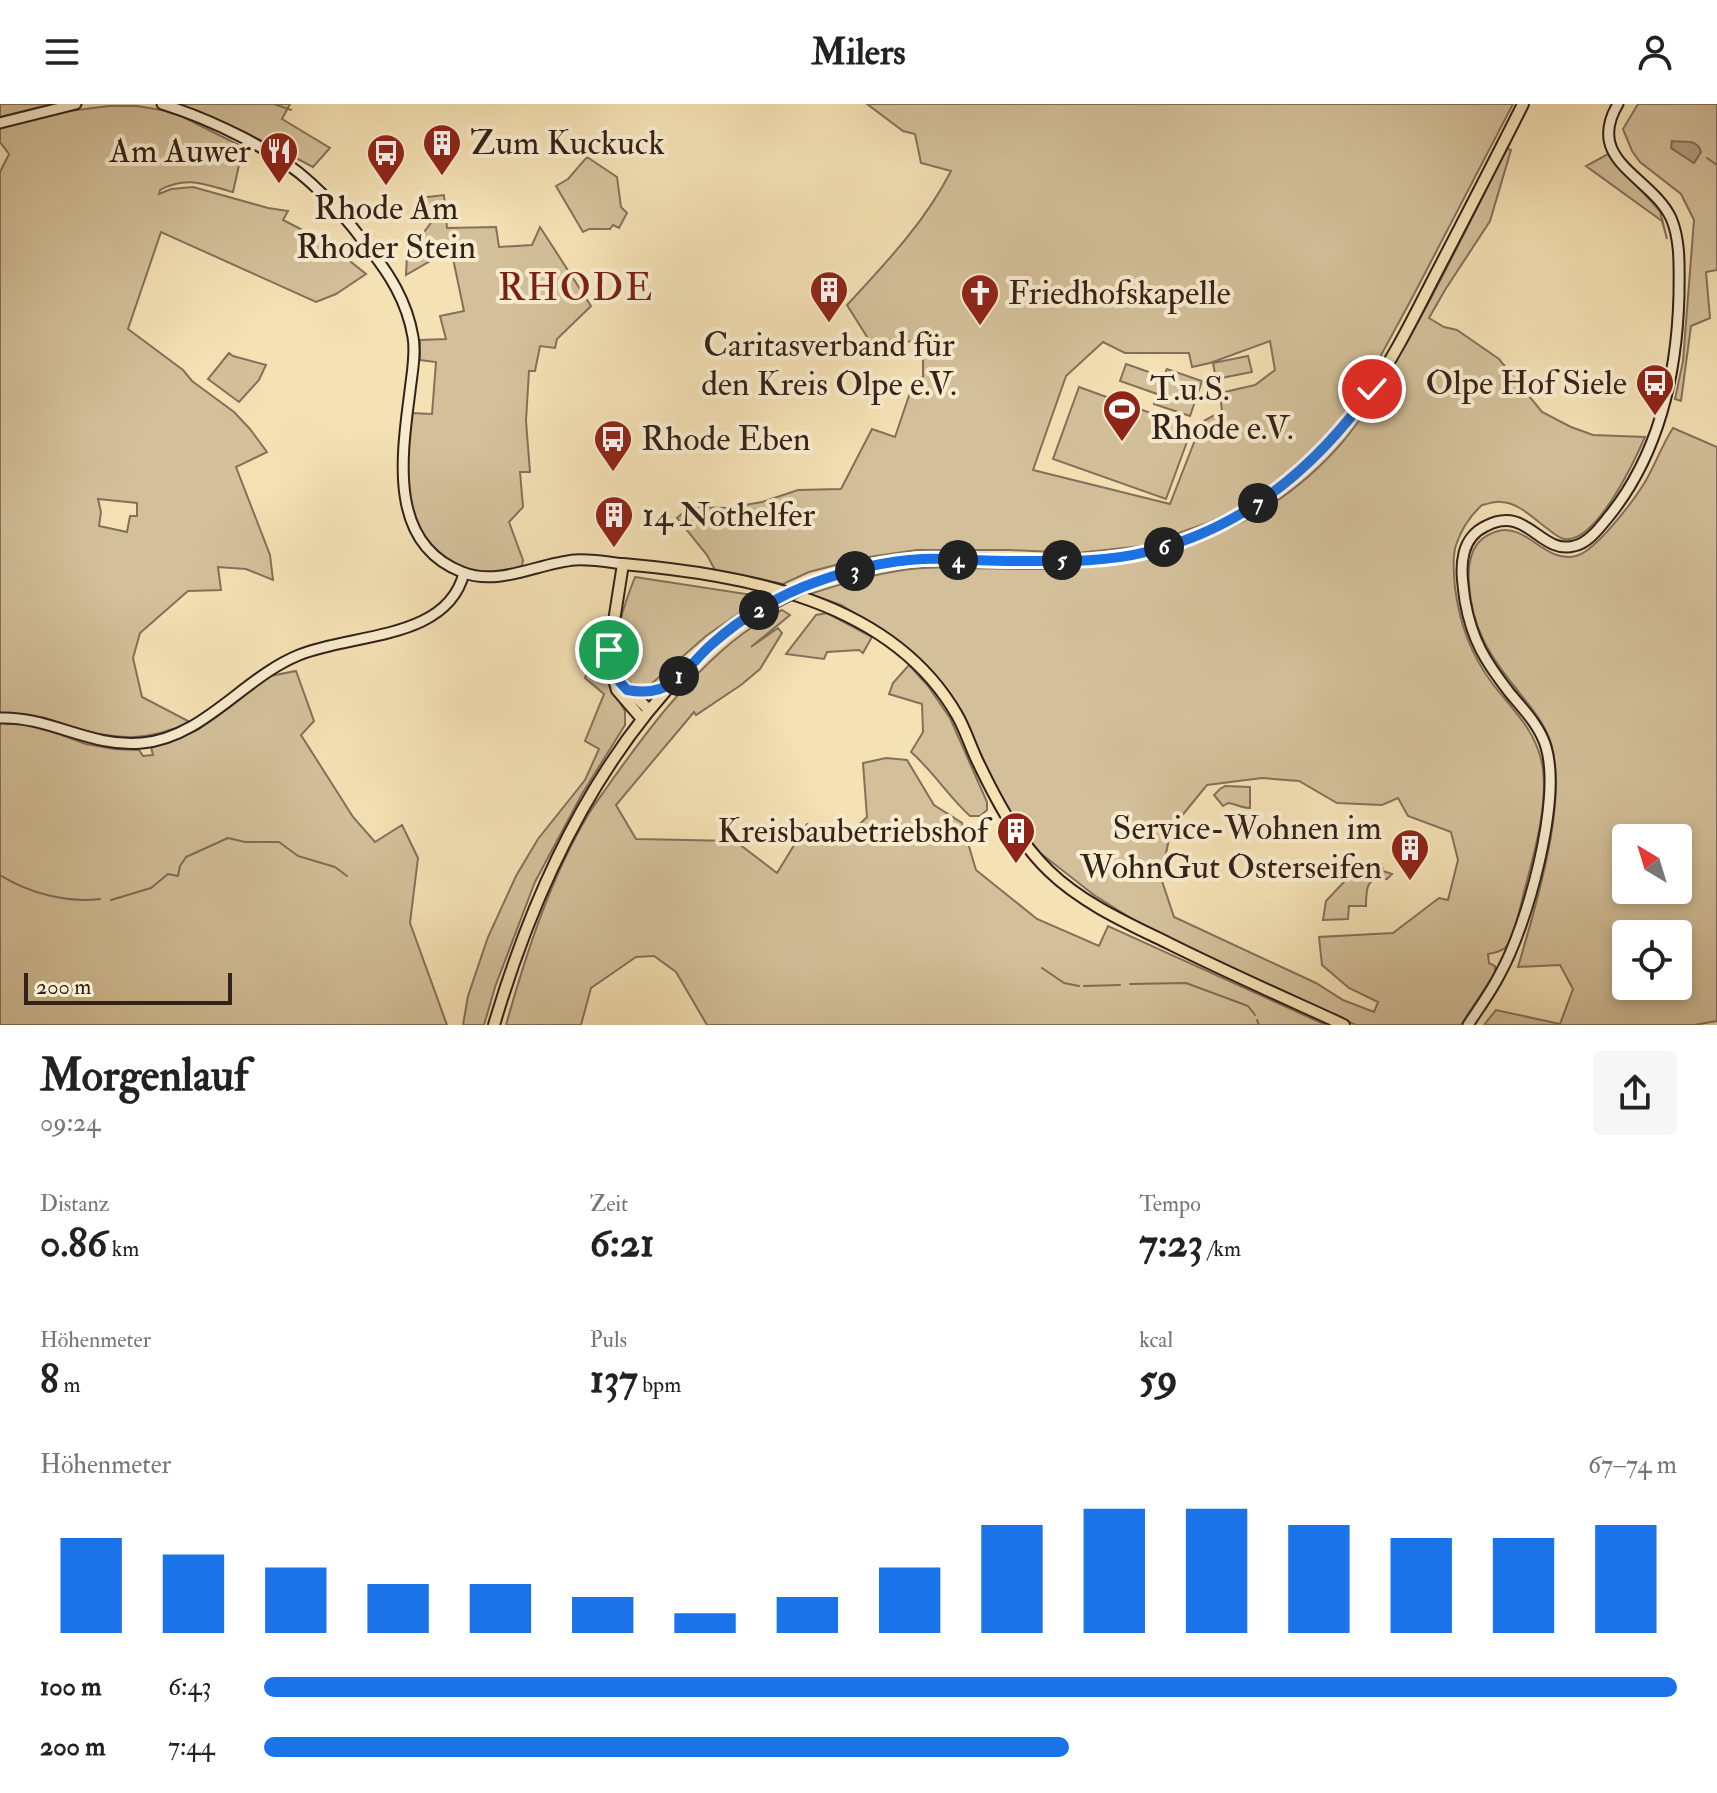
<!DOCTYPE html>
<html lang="de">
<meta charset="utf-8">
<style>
body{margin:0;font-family:"IM FELL Double Pica",serif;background:#f6f6f6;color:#222;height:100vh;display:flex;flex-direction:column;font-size:30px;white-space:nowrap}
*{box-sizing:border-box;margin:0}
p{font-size:26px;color:#767676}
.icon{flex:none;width:44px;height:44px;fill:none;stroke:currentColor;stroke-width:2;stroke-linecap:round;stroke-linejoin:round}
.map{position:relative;height:921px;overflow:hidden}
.details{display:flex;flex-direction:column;background:#fff;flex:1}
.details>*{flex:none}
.needle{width:52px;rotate:322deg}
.fabs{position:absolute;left:1612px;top:720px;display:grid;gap:16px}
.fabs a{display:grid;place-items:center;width:80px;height:80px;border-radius:8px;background:#fff;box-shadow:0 4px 12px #0003;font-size:40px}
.scale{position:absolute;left:24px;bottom:20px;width:208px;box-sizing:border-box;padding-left:8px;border:4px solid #33211a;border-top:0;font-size:22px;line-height:28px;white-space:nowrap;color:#33211a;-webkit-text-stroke:6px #f8ecce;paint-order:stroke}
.pin{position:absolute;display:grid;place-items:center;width:68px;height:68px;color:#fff;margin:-34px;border:4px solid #fff;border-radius:50%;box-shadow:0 2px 8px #0007}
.km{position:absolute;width:40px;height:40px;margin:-20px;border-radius:50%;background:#222;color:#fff;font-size:22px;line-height:40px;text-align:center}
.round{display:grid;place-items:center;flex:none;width:84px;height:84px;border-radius:8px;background:#f6f6f6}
.head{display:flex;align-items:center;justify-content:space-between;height:136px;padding:0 40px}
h1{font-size:44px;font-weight:700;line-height:60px}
.figures{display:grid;grid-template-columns:repeat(3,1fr);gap:12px;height:136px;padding:8px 40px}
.figures div{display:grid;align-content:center}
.figures b{font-size:40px;font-weight:700}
.figures small{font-size:22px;font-weight:400}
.figures p{font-size:22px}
.chart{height:224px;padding:16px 40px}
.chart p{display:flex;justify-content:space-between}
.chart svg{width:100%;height:144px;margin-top:8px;stroke:#1a73e8;stroke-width:6}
ul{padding:0 40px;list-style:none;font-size:26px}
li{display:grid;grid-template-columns:128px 96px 1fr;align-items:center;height:60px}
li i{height:20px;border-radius:10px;background:#1a73e8}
header{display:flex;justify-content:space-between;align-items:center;height:104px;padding:0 40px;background:#fff;font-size:36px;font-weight:700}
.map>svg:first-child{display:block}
</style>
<header><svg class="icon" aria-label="menu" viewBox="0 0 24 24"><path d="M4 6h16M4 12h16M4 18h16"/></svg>Milers<svg class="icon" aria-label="person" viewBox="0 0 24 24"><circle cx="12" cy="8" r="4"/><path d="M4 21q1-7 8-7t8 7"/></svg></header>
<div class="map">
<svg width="1717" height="921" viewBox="0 0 1717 921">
<rect width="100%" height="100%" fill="#f4e1b4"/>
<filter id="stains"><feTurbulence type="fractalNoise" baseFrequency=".0025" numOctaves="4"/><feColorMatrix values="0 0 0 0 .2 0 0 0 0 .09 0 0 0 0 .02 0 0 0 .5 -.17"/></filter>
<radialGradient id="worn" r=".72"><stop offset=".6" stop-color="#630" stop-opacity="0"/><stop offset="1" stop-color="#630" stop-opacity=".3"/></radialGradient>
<path fill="#d3c09a" stroke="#83705a" stroke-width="2" fill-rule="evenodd" d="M0 0H51L0 13Z
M178 0H290L282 15 330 44 313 63C269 39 225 18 178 0Z
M867 0H1513L1411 196 1361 288 1334 324 1304 355 1280 376 1246 400 1210 418 1142 442 1077 449 1009 446H917L862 454 809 468 783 480 715 466 707 451 677 414 690 403 728 404 762 398 798 386 841 385 872 325 895 333 915 274 923 273V238L869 236 847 201C886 159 925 118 951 67L921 59 915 30 903 27ZM1270 237 1275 266 1255 281 1220 289 1222 307 1202 318 1170 400 1033 366 1066 272 1103 238 1125 249H1189L1192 263 1210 259Z
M1638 0H1717V166L1706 168 1710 214 1691 222 1681 297 1675 295 1683 257 1694 116 1681 90 1640 58 1632 47 1623 25Z
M109 2H137L173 8 243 43 233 88C206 81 187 71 160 86L159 90 171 85 193 83 268 104 288 107 283 116 326 138 366 170 336 190 316 198 161 128 128 225 183 266 192 277 234 308 250 325 267 348 236 363 270 451 273 476 246 465 218 463 221 486 188 487 140 529 133 554 142 593 190 618C148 639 112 636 69 622 61 620 53 616 45 614 33 612 20 611 7 610L6 620 22 619 45 625 86 640 114 645 139 646 143 652 153 651 151 643 172 637 199 625 265 573 296 567 314 617 301 631 353 713 375 738 402 721 418 754 410 819 447 921H0V68L9 50 0 38V22L29 12ZM98 395 137 399V412H130L127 428 99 422 101 408Z
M1507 44 1511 46 1490 117 1445 186 1429 214 1444 223 1457 226 1499 255 1542 308 1571 323 1593 331 1645 333C1635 356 1596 440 1564 435 1559 434 1552 428 1548 425 1535 416 1518 398 1501 398 1495 397 1488 400 1482 401 1471 411 1461 426 1456 441 1452 454 1454 470 1455 484 1460 520 1470 549 1492 579 1511 604 1533 623 1541 655 1551 695 1533 753 1523 792 1520 805 1514 835 1505 844 1500 848 1494 849 1488 850L1489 859 1495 862V869L1461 921H1356L1251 874 1145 823 1094 791 1039 748 1002 696 962 611 927 564 895 534 841 501 810 490C847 478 883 467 922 464 936 463 950 464 964 464 1003 465 1041 466 1079 464 1180 457 1280 413 1345 335 1368 306 1386 275 1404 243 1441 179 1473 111 1507 44ZM1262 674 1299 677 1337 699 1382 701 1398 694 1408 712 1451 728 1458 756 1448 796 1439 794 1393 829 1319 833 1322 861 1349 884 1378 898 1374 908 1343 896 1316 879 1174 813 1161 774 1171 725 1207 681Z
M1608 50 1660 107 1667 135 1662 117 1586 62Z
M587 53 617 73 621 103 627 109 619 124 613 121 610 125H589L583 128 556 82 568 75Z
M444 91 447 124 496 123 499 143 532 141 540 123 591 202 557 235 555 244 540 242 535 267H529L526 317 530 368H520L523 403 509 418 523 456 522 462C510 465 497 470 485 468 449 464 420 437 411 402 404 376 408 336 411 309L432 310 436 258 420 256V236L446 235 440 212 464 207 451 145 406 171 407 151 433 116 418 94Z
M229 249 233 252 266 261 259 276 239 298 208 275Z
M1248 252 1252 268 1216 275 1213 259Z
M1126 260 1163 273 1167 265 1202 277 1190 312 1154 300 1157 290 1120 277Z
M1079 283 1192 324 1166 395 1053 355Z
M1673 324 1717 343V917L1694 921H1484L1496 906 1560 920 1573 885 1560 861 1518 863C1535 804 1574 683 1546 627 1539 612 1528 600 1518 587 1491 554 1471 524 1469 479 1468 466 1469 450 1478 439 1483 433 1491 429 1498 427 1527 419 1545 460 1576 452 1596 447 1634 396 1645 378 1655 361 1662 341 1673 324ZM1678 734V786H1626V734ZM1678 830V882H1626V830Z
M635 473 759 492 758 496 706 532 649 582H634C628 577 621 572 617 564 608 545 627 493 635 473Z
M782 506 790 511 751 543 778 524 782 529 760 565 741 581 696 611 694 608 616 701 636 735 735 737 777 769 807 720 842 737 867 713 863 659 886 654 907 656 934 701 962 719 976 766 1037 815 1099 842 1108 822 1326 921H707L676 868 654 852 636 853 591 884 581 921H506C526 850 550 775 588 711 595 699 604 688 612 676 631 650 650 623 671 599 703 562 738 527 782 506Z
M827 509 872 533 863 549 859 546 827 548 824 555 786 550 816 511Z
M606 522 604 561 609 580 625 607V621L582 690 535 778 495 883 484 921H463L468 892 488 833 516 772 538 735 585 676 599 645 585 637 604 590 585 574Z
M909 561 928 582 950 614 987 698V706L980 712H970C948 692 933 667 911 648L923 628 922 600 889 590 893 579Z
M1225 682 1250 683V704C1242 704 1236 700 1228 699L1223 702 1214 691 1220 685Z
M1361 760H1382L1383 767 1392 770 1387 775C1366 771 1366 786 1366 802H1349L1348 815 1323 816 1326 797Z"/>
<path fill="#b2a080" stroke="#7f6d57" stroke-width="2" d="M1672 37C1684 39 1697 34 1701 48L1694 59 1671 44Z"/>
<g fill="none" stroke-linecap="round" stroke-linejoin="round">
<path stroke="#7f6d57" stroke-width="2" d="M274 0 291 6
M1707 54 1717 61
M0 771C29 789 66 799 100 795
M111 796 151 784 168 770 178 772 180 762 186 753 228 734 245 738H279L298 752 335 763 347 772
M1042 864 1064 879 1079 882
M1130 880 1186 879 1248 902 1255 911
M1084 882 1120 881
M1257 916 1259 921"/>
<defs>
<path id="secondary" d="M162 0C210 15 274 45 311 79 332 98 350 119 367 142 389 169 407 197 413 233 416 250 412 269 410 287 402 350 387 439 462 468 499 483 538 459 575 456 591 455 608 458 623 460
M0 19 76 0
M0 614C49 612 91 644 142 639 203 634 244 573 299 551 351 529 447 537 464 469
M1468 921C1479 904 1491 888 1500 870 1527 822 1562 696 1546 643 1540 622 1523 605 1509 588 1485 557 1472 536 1465 497 1463 481 1460 465 1464 449 1467 437 1475 427 1486 422 1527 400 1540 451 1574 442 1589 439 1600 423 1610 411 1660 348 1677 270 1679 191 1679 166 1681 137 1671 114 1651 72 1584 57 1618 0"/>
<path id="primary" d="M812 479C847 468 887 456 924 455 987 454 1050 461 1112 454 1218 441 1309 375 1369 289 1397 249 1418 204 1440 162 1468 108 1496 54 1523 0
M615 572 649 606
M627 586 651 588 668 580
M642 615 617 586 608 555 623 460C745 471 891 496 957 611 965 625 970 641 977 656 996 696 1017 736 1049 767 1082 799 1127 819 1168 839 1226 868 1285 894 1344 921
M494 921C532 792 592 661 687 564 707 544 728 524 752 510"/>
</defs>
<use href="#secondary" stroke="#33211a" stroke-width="13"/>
<use href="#primary" stroke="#33211a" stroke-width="14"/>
<use href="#secondary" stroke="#f8ecce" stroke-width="9"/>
<use href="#primary" stroke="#f4e1b4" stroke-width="10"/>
<defs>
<path id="primary-bridge" d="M752 510 812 479"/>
</defs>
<use href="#primary-bridge" stroke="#33211a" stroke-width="14" stroke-linecap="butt"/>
<use href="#primary-bridge" stroke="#f4e1b4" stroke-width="10"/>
</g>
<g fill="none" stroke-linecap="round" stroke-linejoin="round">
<defs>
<path id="route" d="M609 546 611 568 627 586C643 589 660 588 673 578 686 569 700 550 712 540 741 514 779 491 816 478 849 466 887 457 922 455 952 454 983 457 1013 457 1057 457 1103 459 1146 448 1243 425 1315 365 1372 285"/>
</defs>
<use href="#route" stroke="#fff" stroke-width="16"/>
<use href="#route" stroke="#1a73e8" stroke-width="10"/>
</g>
<defs>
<symbol id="building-pin" viewBox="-11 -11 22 30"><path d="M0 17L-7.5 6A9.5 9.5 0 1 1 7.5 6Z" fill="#8f2418" stroke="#f8ecce"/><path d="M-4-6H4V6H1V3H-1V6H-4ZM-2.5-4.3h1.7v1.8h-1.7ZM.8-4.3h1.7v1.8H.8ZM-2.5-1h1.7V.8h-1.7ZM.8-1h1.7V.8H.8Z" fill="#fff"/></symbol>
<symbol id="restaurant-pin" viewBox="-11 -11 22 30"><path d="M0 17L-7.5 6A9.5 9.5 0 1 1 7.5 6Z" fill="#8f2418" stroke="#f8ecce"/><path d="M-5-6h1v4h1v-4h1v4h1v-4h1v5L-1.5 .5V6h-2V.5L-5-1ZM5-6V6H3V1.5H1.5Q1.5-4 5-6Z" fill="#fff"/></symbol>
<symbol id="bus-pin" viewBox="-11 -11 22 30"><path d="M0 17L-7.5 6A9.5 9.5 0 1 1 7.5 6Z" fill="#8f2418" stroke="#f8ecce"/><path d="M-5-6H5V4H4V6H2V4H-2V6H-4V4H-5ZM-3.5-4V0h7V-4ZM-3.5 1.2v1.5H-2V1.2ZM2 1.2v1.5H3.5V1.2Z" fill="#fff"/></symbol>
<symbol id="church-pin" viewBox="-11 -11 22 30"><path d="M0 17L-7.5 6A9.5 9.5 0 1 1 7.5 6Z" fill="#8f2418" stroke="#f8ecce"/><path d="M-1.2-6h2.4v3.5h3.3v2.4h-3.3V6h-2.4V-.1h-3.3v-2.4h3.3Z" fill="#fff"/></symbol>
<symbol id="stadium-pin" viewBox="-11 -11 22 30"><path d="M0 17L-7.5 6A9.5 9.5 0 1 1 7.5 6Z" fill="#8f2418" stroke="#f8ecce"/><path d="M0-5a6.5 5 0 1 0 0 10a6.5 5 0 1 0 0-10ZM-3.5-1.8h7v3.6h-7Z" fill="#fff"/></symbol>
</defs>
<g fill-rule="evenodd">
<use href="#building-pin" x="420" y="17" width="44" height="60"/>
<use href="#restaurant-pin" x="257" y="25" width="44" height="60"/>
<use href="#bus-pin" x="364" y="27" width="44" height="60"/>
<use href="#building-pin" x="807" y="164" width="44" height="60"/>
<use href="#church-pin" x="958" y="167" width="44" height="60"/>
<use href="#bus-pin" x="1633" y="257" width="44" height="60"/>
<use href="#stadium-pin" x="1100" y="283" width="44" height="60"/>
<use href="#bus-pin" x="591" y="313" width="44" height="60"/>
<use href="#building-pin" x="592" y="389" width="44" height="60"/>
<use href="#building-pin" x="994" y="705" width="44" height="60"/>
<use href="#building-pin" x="1388" y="722" width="44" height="60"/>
</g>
<g text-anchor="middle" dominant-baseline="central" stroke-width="8" stroke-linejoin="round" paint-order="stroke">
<g font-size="34" fill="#33211a" stroke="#f8ecce" text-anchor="start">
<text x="470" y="39">Zum Kuckuck</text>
<text x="251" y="47" text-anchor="end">Am Auwer</text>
<text x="386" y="104" text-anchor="middle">Rhode Am<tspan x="386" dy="39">Rhoder Stein</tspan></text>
<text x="1008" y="189">Friedhofskapelle</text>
<text x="829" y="241" text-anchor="middle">Caritasverband für<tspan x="829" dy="39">den Kreis Olpe e.V.</tspan></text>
<text x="1627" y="279" text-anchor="end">Olpe Hof Siele</text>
<text x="1150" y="285">T.u.S.<tspan x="1150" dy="39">Rhode e.V.</tspan></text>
<text x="641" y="335">Rhode Eben</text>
<text x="642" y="411">14 Nothelfer</text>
<text x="1382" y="724" text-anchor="end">Service-Wohnen im<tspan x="1382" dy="39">WohnGut Osterseifen</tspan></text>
<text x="988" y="727" text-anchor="end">Kreisbaubetriebshof</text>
</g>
<g font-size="38" letter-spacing="2" fill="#7a1f14" stroke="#f8ecce">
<text x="576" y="184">RHODE</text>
</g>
</g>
<rect width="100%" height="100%" filter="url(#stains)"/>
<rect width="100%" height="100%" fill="url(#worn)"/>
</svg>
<div class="fabs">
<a><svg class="needle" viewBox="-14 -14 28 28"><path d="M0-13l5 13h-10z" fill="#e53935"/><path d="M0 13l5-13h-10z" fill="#767676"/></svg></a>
<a><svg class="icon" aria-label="locate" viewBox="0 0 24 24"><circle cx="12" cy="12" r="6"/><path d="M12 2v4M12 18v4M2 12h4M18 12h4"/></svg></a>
</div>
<div class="scale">200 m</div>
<div class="pin" style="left:609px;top:546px;background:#1e9e55"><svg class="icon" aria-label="arrive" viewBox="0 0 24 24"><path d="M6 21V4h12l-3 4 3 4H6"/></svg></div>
<div class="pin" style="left:1372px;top:285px;background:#d93025"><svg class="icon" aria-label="check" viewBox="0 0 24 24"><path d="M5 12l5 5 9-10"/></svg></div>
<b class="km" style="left:679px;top:572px">1</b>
<b class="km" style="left:759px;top:506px">2</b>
<b class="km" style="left:855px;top:467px">3</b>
<b class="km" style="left:958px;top:456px">4</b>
<b class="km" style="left:1062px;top:456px">5</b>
<b class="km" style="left:1164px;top:443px">6</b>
<b class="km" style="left:1258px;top:399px">7</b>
</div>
<section class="details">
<div class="head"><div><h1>Morgenlauf</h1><p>09:24</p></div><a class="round"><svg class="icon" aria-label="share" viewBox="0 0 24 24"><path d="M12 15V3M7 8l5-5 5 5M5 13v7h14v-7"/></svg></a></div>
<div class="figures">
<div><p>Distanz</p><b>0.86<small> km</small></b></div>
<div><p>Zeit</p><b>6:21</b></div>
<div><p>Tempo</p><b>7:23<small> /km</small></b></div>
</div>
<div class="figures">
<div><p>Höhenmeter</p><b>8<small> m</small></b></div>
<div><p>Puls</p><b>137<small> bpm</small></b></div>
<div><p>kcal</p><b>59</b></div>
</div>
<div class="chart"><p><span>Höhenmeter</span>67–74 m</p>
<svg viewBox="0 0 160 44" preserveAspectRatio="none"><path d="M5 44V15M15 44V20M25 44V24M35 44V29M45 44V29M55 44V33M65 44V38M75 44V33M85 44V24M95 44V11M105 44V6M115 44V6M125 44V11M135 44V15M145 44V15M155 44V11"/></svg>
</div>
<ul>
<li><b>100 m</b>6:43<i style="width:100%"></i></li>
<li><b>200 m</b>7:44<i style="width:57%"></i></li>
</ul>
</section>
